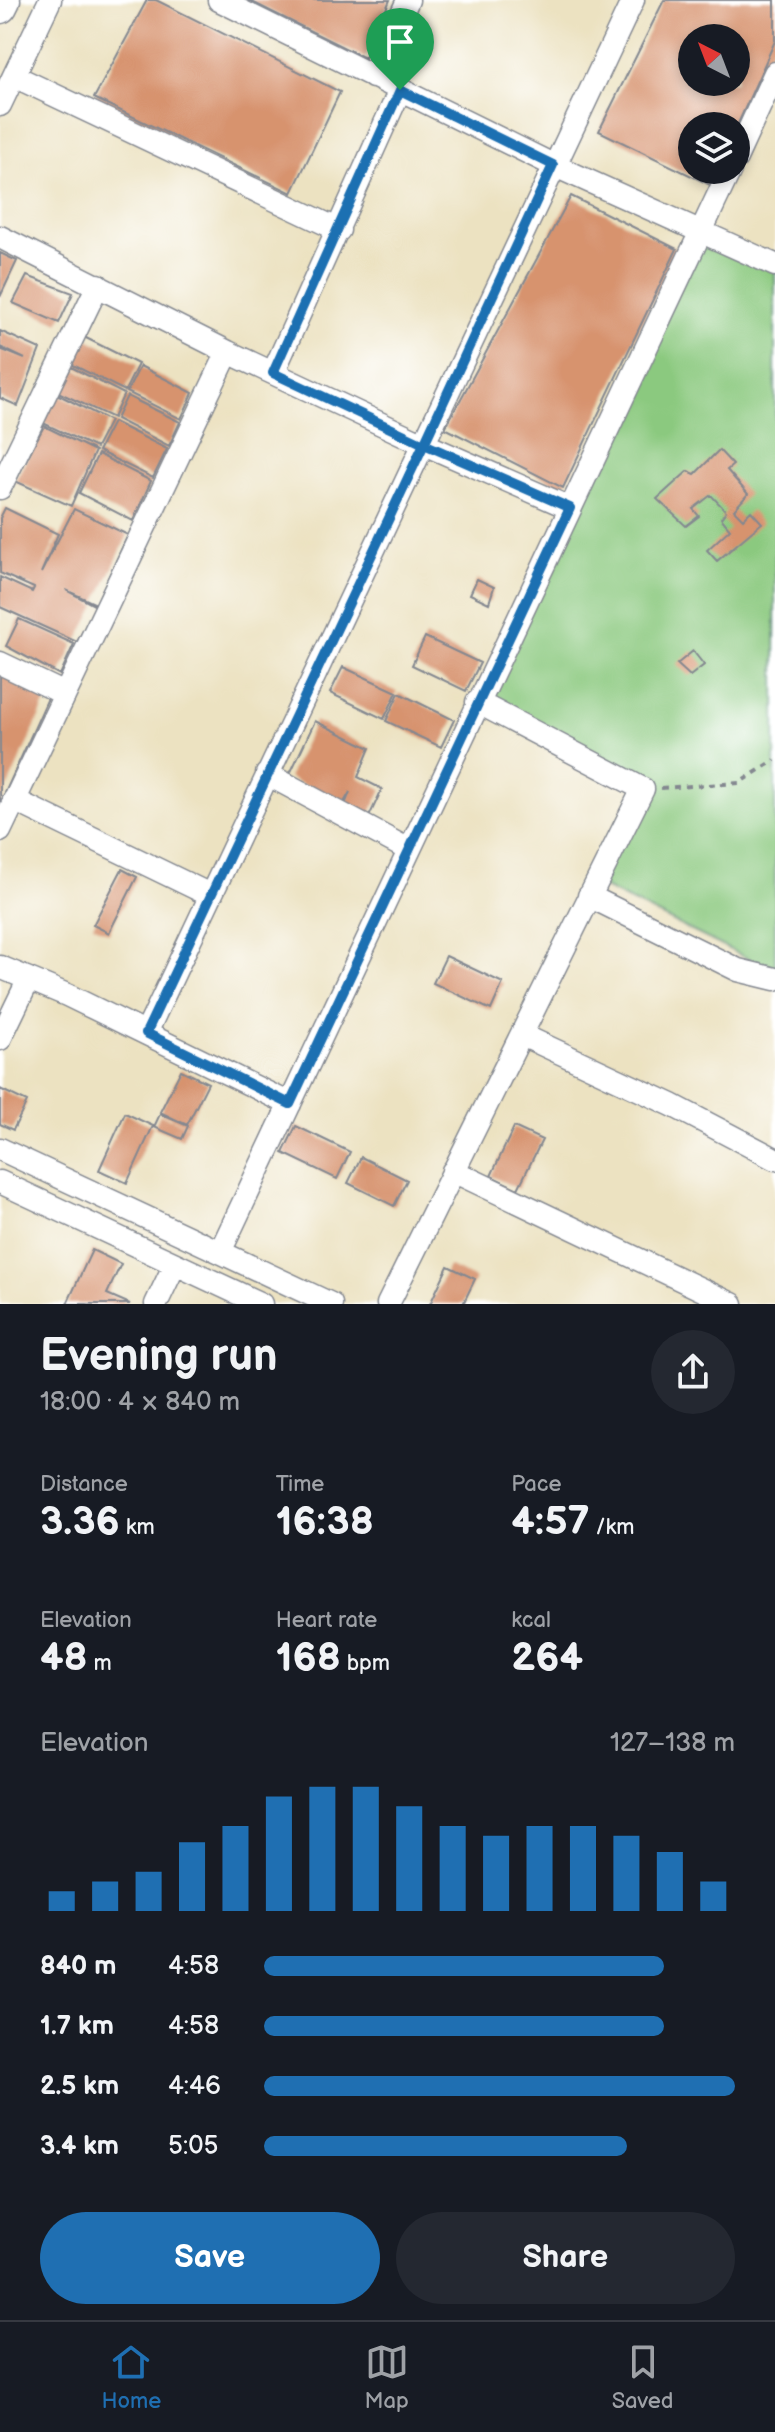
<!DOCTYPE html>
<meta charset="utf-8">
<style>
body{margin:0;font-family:"Balsamiq Sans",sans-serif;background:#242831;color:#f1f3f6;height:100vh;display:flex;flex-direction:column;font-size:30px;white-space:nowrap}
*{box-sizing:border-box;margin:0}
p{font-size:26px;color:#9ea1a6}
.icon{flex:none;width:44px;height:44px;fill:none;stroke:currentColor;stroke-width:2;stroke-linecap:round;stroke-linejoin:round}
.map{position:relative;height:1304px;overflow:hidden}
.sheet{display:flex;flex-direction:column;background:#171b24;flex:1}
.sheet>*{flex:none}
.needle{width:52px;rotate:318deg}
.buttons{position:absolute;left:678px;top:24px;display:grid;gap:16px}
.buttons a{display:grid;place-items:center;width:72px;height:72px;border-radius:50%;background:#171b24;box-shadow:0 4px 12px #0003;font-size:40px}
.pin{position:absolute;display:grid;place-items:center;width:68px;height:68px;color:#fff;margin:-82px -34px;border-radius:50% 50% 50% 0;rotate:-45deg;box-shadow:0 0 8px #0007}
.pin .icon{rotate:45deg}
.round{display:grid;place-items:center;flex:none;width:84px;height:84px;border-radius:42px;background:#242831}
.head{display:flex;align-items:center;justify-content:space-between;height:136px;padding:0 40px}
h1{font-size:44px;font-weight:700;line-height:60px}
.metrics{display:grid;grid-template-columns:repeat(3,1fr);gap:12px;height:136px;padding:8px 40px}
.metrics div{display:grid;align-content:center}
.metrics b{font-size:40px;font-weight:700}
.metrics small{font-size:22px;font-weight:400}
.metrics p{font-size:22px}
.chart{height:224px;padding:16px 40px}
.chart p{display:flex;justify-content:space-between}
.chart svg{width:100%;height:144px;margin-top:8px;stroke:#1f6fb2;stroke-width:6}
.primary-button{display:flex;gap:16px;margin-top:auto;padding:16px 40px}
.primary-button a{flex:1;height:92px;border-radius:48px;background:#1f6fb2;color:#fff;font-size:32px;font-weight:700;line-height:92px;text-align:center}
.primary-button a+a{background:#242831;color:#f1f3f6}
ul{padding:0 40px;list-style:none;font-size:26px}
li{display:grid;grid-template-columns:128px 96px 1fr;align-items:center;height:60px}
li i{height:20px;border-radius:10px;background:#1f6fb2}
.menu{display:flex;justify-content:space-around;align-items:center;height:112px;border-top:2px solid #363941;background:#171b24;font-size:22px;color:#9ea1a6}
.menu a{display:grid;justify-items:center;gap:4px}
.menu .active{color:#1f6fb2}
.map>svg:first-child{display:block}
</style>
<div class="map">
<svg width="775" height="1304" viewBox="0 0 775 1304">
<rect width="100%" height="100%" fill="#fff"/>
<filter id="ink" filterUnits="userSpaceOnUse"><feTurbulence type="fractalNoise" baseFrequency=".0125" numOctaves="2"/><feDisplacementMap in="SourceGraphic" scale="16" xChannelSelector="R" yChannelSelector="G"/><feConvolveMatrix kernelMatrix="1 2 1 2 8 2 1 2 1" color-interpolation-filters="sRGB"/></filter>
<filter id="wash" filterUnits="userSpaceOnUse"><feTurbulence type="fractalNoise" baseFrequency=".006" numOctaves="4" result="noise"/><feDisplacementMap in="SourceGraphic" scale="32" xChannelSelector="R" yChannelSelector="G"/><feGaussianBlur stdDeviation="1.8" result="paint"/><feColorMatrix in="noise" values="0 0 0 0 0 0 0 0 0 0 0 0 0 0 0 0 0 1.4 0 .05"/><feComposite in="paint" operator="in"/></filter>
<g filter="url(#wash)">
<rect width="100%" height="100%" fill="#ece2c1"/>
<path fill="#8bc97f" stroke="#537c6e" stroke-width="2" d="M701 233 775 265V972L596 884 642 789 477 702Z"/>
<g id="blocks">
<path fill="#d7936e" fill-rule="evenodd" d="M147 0H156L340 92 292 193 94 98Z
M248 0H390L365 58Z
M664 0H775V41L737 126H692V170H717L710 185 599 131ZM692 38H736V82H692Z
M571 196 677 249 563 488 445 428Z
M0 253 17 261 0 297Z
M27 276 73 293 59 323 13 303Z
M0 331 40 349 18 406 0 398V349L25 359 0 347Z
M84 337 138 364 125 391 71 364Z
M140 366 193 393 181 419 127 392Z
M71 367 124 394 113 418 58 392Z
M57 394 110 421 96 448 43 423Z
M127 396 180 422 169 446 116 419Z
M113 422 167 449 153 478 98 451Z
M44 426 95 451 71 506 15 481Z
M719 450 733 465 727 470 748 494 734 510 743 519 751 511 762 523 717 561 707 550 730 529 721 518 726 511 711 495 693 509 699 516 686 526 657 499 688 471 695 474Z
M98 454 151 481 133 521 79 493Z
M5 508 58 534 41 573 74 509 128 535 96 604 66 590 96 606 77 642 0 607V577L32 592 34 588 0 573V518Z
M477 579 494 587 489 603 470 594Z
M19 619 74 644 60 675 6 646Z
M425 637 480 663 466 691 412 665Z
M693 651 704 665 690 676 677 664Z
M343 667 397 692 384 719 330 693Z
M0 674 48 698 0 804Z
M399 693 454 720 441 747 386 721Z
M315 721 370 748 358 777 382 789 369 817 345 805 350 792 343 804 288 778Z
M122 869 137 877 109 933 93 925Z
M446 956 503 983 491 1010 433 983Z
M181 1070 208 1083 187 1125 160 1112Z
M0 1089 27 1102 13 1130 0 1124Z
M125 1113 153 1126 127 1183 99 1170Z
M160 1114 188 1126 182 1139 154 1127Z
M296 1126 350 1152 337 1179 283 1153Z
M514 1127 542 1140 518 1189 491 1176Z
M361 1157 407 1180 394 1206 348 1183Z
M92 1250 121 1264 107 1294 130 1304H67Z
M448 1266 475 1279 463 1304H430Z"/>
</g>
</g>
<g filter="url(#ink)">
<use href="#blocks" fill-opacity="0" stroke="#848890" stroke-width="2"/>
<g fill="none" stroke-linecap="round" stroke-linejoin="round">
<defs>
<path id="minor" d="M219 0 553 165 775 265
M14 76 339 230
M373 77 408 0
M0 105 50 0
M736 158 775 73
M0 237 228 352 424 444 570 508
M273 373 400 90
M0 488 98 285
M0 663 65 694
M267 774 409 850
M14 800 210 895
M0 831 228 352
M589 896 738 970 775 979
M0 967 67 995 290 1104
M146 1033 633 0
M522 1035 672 1105 775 1159
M0 1039 28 981
M0 1149 331 1304
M453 1171 732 1304
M0 1182 261 1304
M220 1252 730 170
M156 1304 175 1264
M388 1304 643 789 477 702"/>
<path id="primary" d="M0 6 3 0"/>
</defs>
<use href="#minor" stroke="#848890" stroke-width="25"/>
<use href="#primary" stroke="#848890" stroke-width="37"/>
<path stroke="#848890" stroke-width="4" stroke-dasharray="6 6" stroke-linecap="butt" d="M661 788 739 783 775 760"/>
<use href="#minor" stroke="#fff" stroke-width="22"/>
<use href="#primary" stroke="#fff" stroke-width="34"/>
</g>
</g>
<g fill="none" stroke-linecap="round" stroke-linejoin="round" filter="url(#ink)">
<defs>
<path id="route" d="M400 90 273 373 424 444 146 1033 290 1104 570 508 424 444 553 165 400 90"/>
</defs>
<use href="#route" stroke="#fff" stroke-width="16"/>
<use href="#route" stroke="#1f6fb2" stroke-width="10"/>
</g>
</svg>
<div class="buttons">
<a><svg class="needle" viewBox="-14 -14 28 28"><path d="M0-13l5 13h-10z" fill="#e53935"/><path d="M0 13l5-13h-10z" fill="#9ea1a6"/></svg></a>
<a><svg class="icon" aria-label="layers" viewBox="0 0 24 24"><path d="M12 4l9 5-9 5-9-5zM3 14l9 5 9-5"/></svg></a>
</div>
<div class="pin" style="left:400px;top:90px;background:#1e9e55"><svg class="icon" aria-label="arrive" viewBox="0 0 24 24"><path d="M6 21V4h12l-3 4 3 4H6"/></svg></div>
</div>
<section class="sheet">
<div class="head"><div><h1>Evening run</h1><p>18:00 · 4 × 840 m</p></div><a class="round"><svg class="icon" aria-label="share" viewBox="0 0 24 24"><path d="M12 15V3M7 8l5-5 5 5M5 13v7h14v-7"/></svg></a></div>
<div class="metrics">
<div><p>Distance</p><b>3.36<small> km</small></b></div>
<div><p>Time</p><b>16:38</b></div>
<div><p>Pace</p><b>4:57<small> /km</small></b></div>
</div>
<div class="metrics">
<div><p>Elevation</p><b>48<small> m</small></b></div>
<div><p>Heart rate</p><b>168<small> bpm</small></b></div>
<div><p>kcal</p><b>264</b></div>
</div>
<div class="chart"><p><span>Elevation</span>127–138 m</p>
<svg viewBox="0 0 160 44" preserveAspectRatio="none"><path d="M5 44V38M15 44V35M25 44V32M35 44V23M45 44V18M55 44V9M65 44V6M75 44V6M85 44V12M95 44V18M105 44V21M115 44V18M125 44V18M135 44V21M145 44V26M155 44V35"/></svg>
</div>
<ul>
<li><b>840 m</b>4:58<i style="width:85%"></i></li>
<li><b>1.7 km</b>4:58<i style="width:85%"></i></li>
<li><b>2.5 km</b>4:46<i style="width:100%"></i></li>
<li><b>3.4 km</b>5:05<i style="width:77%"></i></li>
</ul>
<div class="primary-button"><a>Save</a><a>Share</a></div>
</section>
<nav class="menu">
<a class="active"><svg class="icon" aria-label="home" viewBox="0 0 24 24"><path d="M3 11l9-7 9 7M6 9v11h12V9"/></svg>Home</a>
<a><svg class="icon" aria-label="map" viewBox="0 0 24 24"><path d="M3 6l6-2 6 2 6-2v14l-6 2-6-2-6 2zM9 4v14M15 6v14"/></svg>Map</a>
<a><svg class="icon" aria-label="saved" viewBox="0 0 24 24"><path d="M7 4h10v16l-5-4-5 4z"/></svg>Saved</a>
</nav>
